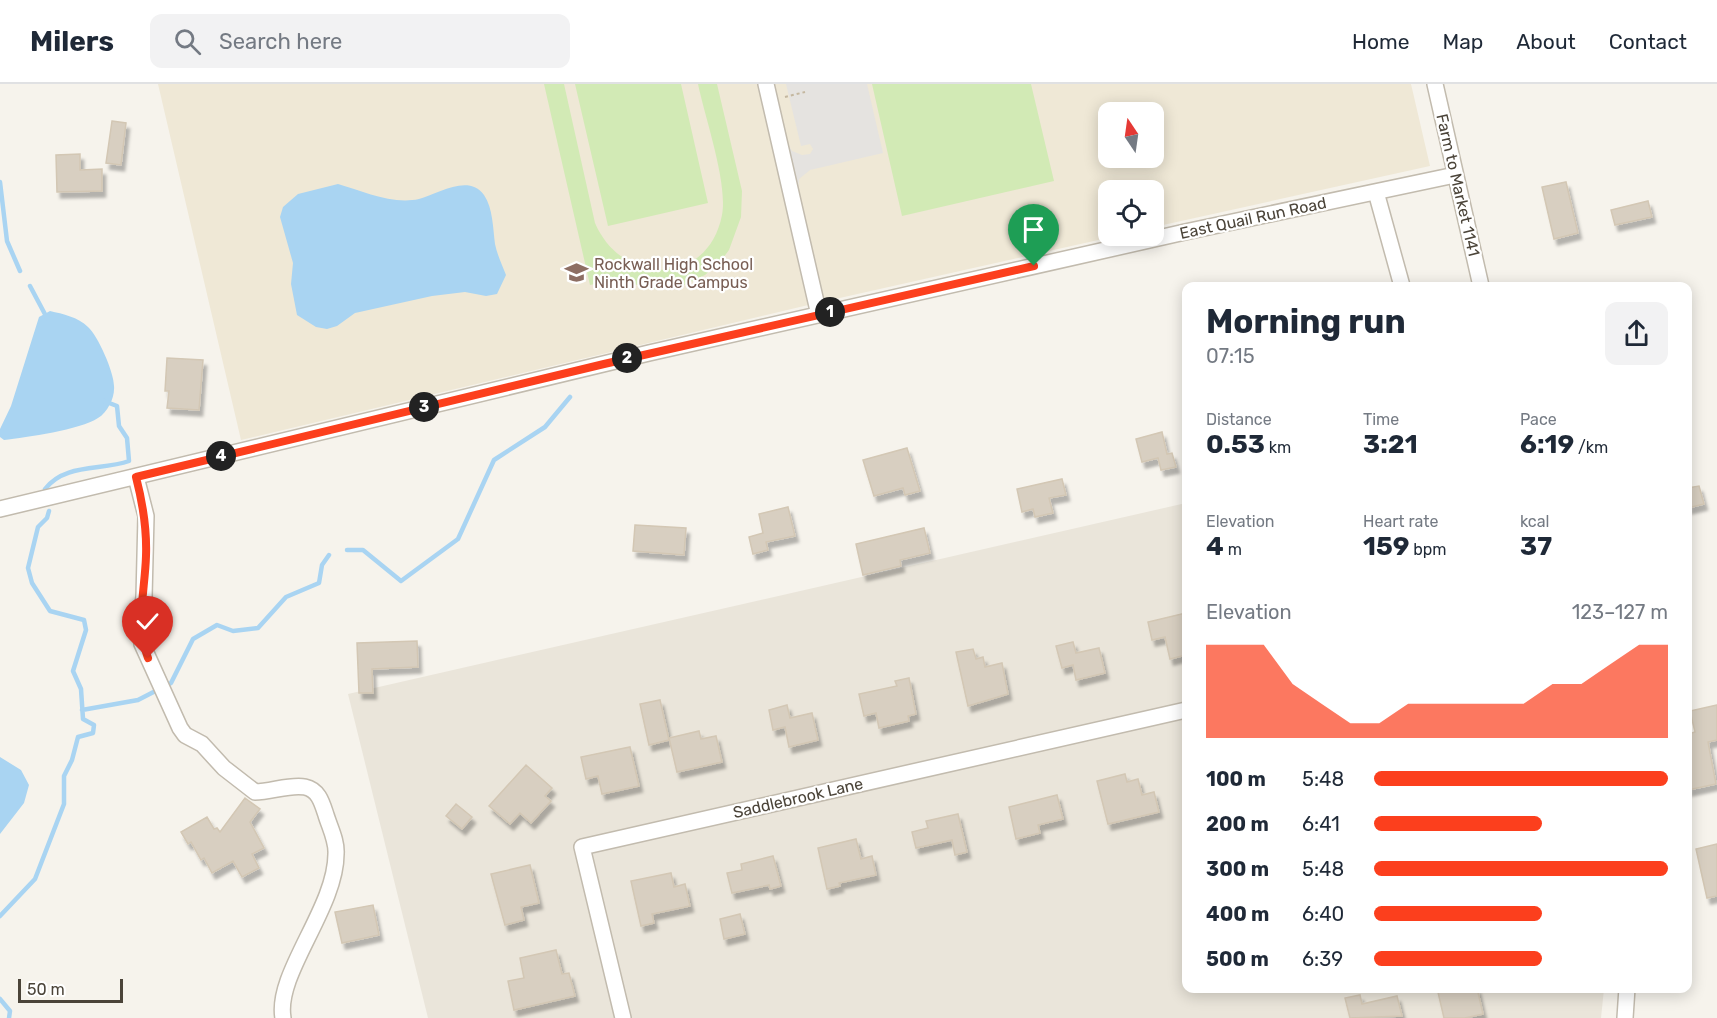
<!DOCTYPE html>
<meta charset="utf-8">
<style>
body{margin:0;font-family:Rubik,sans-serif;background:#f2f2f3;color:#1f2937;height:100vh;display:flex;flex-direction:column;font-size:22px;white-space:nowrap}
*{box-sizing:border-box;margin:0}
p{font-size:20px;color:#747a83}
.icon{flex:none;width:33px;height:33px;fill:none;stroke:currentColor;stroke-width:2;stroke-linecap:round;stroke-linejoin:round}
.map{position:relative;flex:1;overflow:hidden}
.details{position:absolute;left:1182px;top:198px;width:510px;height:711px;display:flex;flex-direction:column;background:#fff;border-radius:12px;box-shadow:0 3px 15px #0003}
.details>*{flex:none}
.needle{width:39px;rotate:347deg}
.tools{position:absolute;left:1098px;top:18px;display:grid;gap:12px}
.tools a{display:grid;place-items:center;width:66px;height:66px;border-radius:12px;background:#fff;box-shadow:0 3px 15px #0003;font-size:30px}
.scale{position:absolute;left:18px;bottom:15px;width:105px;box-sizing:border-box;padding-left:6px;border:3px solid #4b4439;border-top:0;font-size:16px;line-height:21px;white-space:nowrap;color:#4b4439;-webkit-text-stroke:4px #fff;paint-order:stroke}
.pin{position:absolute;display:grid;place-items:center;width:51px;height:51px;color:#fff;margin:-62px -26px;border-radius:50% 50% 50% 0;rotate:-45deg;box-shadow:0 0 6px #0007}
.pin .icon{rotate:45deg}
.km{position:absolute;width:30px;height:30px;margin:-15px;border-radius:50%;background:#222;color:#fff;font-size:16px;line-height:30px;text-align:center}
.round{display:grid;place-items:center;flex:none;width:63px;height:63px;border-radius:12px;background:#f2f2f3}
.summary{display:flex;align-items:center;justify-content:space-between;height:102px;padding:0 24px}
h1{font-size:33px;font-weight:700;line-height:45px}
.metrics{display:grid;grid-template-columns:repeat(3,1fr);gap:9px;height:102px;padding:6px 24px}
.metrics div{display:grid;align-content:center}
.metrics b{font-size:26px;font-weight:700}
.metrics small{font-size:16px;font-weight:400}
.metrics p{font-size:16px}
.chart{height:168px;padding:12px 24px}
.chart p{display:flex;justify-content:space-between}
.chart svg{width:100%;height:108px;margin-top:6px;fill:#fc3f1d;opacity:.7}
ul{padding:0 24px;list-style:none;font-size:20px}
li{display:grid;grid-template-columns:96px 72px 1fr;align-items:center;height:45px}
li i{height:15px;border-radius:8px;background:#fc3f1d}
header{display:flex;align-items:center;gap:36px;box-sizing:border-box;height:84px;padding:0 30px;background:#fff;border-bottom:2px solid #e0e1e3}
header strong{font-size:28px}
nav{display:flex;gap:33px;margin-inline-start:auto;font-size:21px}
.search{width:420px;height:54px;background:#f2f2f3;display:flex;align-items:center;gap:15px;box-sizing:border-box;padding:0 21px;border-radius:12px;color:#747a83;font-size:22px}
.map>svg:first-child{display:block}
</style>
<header>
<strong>Milers</strong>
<div class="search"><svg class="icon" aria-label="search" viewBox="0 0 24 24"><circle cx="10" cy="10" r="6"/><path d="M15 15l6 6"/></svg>Search here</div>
<nav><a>Home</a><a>Map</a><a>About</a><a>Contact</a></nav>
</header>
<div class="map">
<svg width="1717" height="934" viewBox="0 0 1717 934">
<defs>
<filter id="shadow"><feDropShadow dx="3.5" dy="6" stdDeviation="1.5" flood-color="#0004"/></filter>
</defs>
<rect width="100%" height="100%" fill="#f6f3ec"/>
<path fill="#eae5da" d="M1186 419V904L1604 905 1601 934H428L348 610Z"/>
<path fill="#efe8d6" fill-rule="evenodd" d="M158 0H1411L1430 82 1154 143V106H1108V152H1116L804 222 241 356ZM1108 28H1154V74H1108Z"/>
<path fill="#d2eab5" d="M544 0H564L595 139C622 202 708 203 722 131 728 99 705 34 698 0H717L742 107 741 133 729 166 720 178 705 191 680 203 651 205 617 195 590 201Z
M575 0H681L708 119 608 142Z
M872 0H1031L1054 97 902 132Z"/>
<path fill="#e5e3e0" d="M786 0H867L883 69 810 86 799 95 798 107 787 59 792 67 802 71 810 70 813 65 810 60 801 62Z"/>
<path fill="#a9d4f2" d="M338 100C363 107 392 121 419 115 437 110 469 89 484 111 493 124 493 145 495 160 497 170 502 181 506 191L497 210 486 212 465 208 432 212 355 229 337 242 327 245 316 243 297 231 291 200 293 179 280 133 283 123 298 110Z
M50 227C63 230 78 233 88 243 98 252 114 288 114 302 115 313 108 328 98 334 80 346 27 353 4 356L0 353V345L11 322 39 233Z
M0 673 21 686 29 701 24 719 0 750Z"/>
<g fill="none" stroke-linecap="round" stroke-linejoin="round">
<path stroke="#a9d4f2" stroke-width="4.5" d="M0 98 7 157 20 187
M30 202 47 234
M45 405C65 379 101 387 129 377L127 354 119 342 117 322 104 317
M347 466H363L401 497 458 455 494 376 545 343 570 313
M82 626 138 616 171 599 193 555 217 541 233 547 258 544 286 513 319 499 322 481 329 471
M0 832 35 795 64 720V692L72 676 78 653 93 649 94 641 83 635 81 605 73 587 86 546 84 536 50 527 32 499 28 484 38 443 47 434 49 427
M0 915 10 927 9 934"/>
</g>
<path fill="#d8cfc1" stroke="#d3c7b4" stroke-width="1.5" filter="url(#shadow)" d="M112 37 126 39 121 81 106 79Z
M80 70V86L102 85V107L57 108 56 71Z
M1566 98 1578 149 1554 155 1542 103Z
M1648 117 1652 133 1615 141 1611 126Z
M167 274 203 276 199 326 167 324 169 307H165Z
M1162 348 1167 370 1172 369 1176 383 1161 386 1158 374 1142 378 1136 355Z
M907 364 920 407 905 411 903 404 874 412 863 376Z
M1062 395 1066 411 1049 414 1053 429 1035 433 1033 425 1022 428 1017 405Z
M1699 402 1704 420 1688 424V404Z
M788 423 795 452 766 458 768 466 753 470 749 453 763 449 759 430Z
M635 441 686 444 684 471 633 467Z
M924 444 930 469 900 476 901 482 863 491 856 460Z
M1186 529V571L1170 575 1165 553 1152 556 1148 538Z
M417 557 418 583 372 585 373 609H359L357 559Z
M1073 558 1076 569 1099 564 1105 589 1076 596 1073 581 1062 584 1056 562Z
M973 565 976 575 983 573 985 583 1002 579 1008 610 968 622 956 568Z
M909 594 916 630 908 632 909 637 879 644 876 629 864 632 859 610 897 602 895 597Z
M660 616 669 656 649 661 640 620Z
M787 621 790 634 812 629 818 656 789 663 785 643 773 646 769 626Z
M1717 621V656L1708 658 1716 700 1688 706V650L1695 648 1690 627Z
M699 647 701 655 716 652 722 678 677 688 669 654Z
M630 663 639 702 602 710 598 692 586 695 581 673Z
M526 681 552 704 545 712 551 717 531 739 520 729 510 740 489 722Z
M1125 690 1127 698 1138 695 1142 711 1154 708 1159 728 1108 740 1097 697Z
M1057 711 1063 735 1038 741 1040 749 1016 755 1009 723Z
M245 714 260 725 250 738 264 764 252 770 259 784 242 793 233 777 212 789 204 774 201 776 191 758 188 760 181 748 207 733 214 745 217 744 220 748Z
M456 720 472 733 462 745 446 732Z
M958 730 967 768 955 771 952 756 916 764 912 748 928 744 926 737Z
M856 755 861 775 872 772 876 791 839 799 840 802 827 805 818 764Z
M1717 760V812L1707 814 1696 765Z
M773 772 781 802 770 805 769 801 732 809 727 789 742 786 741 780Z
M530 781 539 819 521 823 524 836 505 841 491 790Z
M671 789 674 803 685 800 690 822 652 830 654 839 641 842 631 797Z
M373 821 379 851 342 859 335 828Z
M740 830 745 850 724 855 720 835Z
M556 866 562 890 569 889 575 912 514 926 508 897 524 894 520 874Z
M1437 904H1477L1483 930 1465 934H1444Z
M1360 911 1362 920 1397 912 1402 932 1350 934 1345 914Z"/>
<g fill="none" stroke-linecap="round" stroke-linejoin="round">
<defs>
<path id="minor" d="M766 0 819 231
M1435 0 1481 202
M1376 108 1402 202
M136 393 146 432 144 513 140 540 142 560 180 644 185 651 202 660 224 684 255 708C271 708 290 700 305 703 319 706 322 719 326 731 330 744 337 757 336 770 336 824 275 890 283 934
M0 425 649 269 1185 148 1455 91
M623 934 582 763 1186 626
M1625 934 1627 904"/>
</defs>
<use href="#minor" stroke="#c2bbae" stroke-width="18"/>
<path stroke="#c4b79f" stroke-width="2" stroke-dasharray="3 3" stroke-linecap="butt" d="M785 13 805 8"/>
<use href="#minor" stroke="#fff" stroke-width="15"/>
</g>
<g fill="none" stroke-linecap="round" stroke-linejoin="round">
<defs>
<path id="route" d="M148 574C135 541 145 507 146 472 147 444 143 420 136 393L604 280 1034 182"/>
</defs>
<use href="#route" stroke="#fff" stroke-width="12"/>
<use href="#route" stroke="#fc3f1d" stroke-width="8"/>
</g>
<defs>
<symbol id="school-bare" viewBox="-9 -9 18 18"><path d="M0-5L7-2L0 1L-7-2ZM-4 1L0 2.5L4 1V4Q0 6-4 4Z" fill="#8d6e63" stroke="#fff" stroke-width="2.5" paint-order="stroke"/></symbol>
</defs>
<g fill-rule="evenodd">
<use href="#school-bare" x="560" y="172" width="33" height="33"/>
</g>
<g text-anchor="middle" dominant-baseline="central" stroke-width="4.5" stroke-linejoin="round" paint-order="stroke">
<g font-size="16" fill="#4b4439" stroke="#fff">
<text transform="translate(1458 101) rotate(77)">Farm to Market 1141</text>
<text transform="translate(1253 134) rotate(-12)">East Quail Run Road</text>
<text transform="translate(798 714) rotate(-13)">Saddlebrook Lane</text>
</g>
<g font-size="16" fill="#785e54" stroke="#fff" text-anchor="start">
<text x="594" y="180">Rockwall High School<tspan x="594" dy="18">Ninth Grade Campus</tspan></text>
</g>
</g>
</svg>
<div class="tools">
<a><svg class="needle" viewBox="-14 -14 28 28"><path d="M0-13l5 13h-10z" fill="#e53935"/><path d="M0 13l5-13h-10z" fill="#747a83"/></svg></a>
<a><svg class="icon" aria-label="locate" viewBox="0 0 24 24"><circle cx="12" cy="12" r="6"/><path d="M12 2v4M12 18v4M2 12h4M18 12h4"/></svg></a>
</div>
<div class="scale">50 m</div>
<div class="pin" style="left:1034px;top:182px;background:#1e9e55"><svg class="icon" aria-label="arrive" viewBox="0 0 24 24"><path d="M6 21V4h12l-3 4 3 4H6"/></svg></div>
<div class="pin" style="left:148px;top:574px;background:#d93025"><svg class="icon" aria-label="check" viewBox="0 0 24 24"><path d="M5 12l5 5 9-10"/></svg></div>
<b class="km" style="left:830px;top:228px">1</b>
<b class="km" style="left:627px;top:274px">2</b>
<b class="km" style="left:424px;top:323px">3</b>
<b class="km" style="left:221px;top:372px">4</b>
<section class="details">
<div class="summary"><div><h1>Morning run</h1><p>07:15</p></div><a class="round"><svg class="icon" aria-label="share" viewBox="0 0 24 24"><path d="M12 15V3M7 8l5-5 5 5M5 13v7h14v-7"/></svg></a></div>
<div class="metrics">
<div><p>Distance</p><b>0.53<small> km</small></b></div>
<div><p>Time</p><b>3:21</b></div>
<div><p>Pace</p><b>6:19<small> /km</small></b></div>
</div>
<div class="metrics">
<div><p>Elevation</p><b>4<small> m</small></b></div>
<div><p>Heart rate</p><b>159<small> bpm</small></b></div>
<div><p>kcal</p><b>37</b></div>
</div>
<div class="chart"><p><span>Elevation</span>123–127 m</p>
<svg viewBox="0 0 160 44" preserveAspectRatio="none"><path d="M0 44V6L10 6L20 6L30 22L40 30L50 38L60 38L70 30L80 30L90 30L100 30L110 30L120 22L130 22L140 14L150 6L160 6V44z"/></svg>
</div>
<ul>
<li><b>100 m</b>5:48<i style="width:100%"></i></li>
<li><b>200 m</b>6:41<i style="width:57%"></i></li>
<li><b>300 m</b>5:48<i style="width:100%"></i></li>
<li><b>400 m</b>6:40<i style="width:57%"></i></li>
<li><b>500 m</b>6:39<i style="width:57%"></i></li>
</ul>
</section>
</div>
